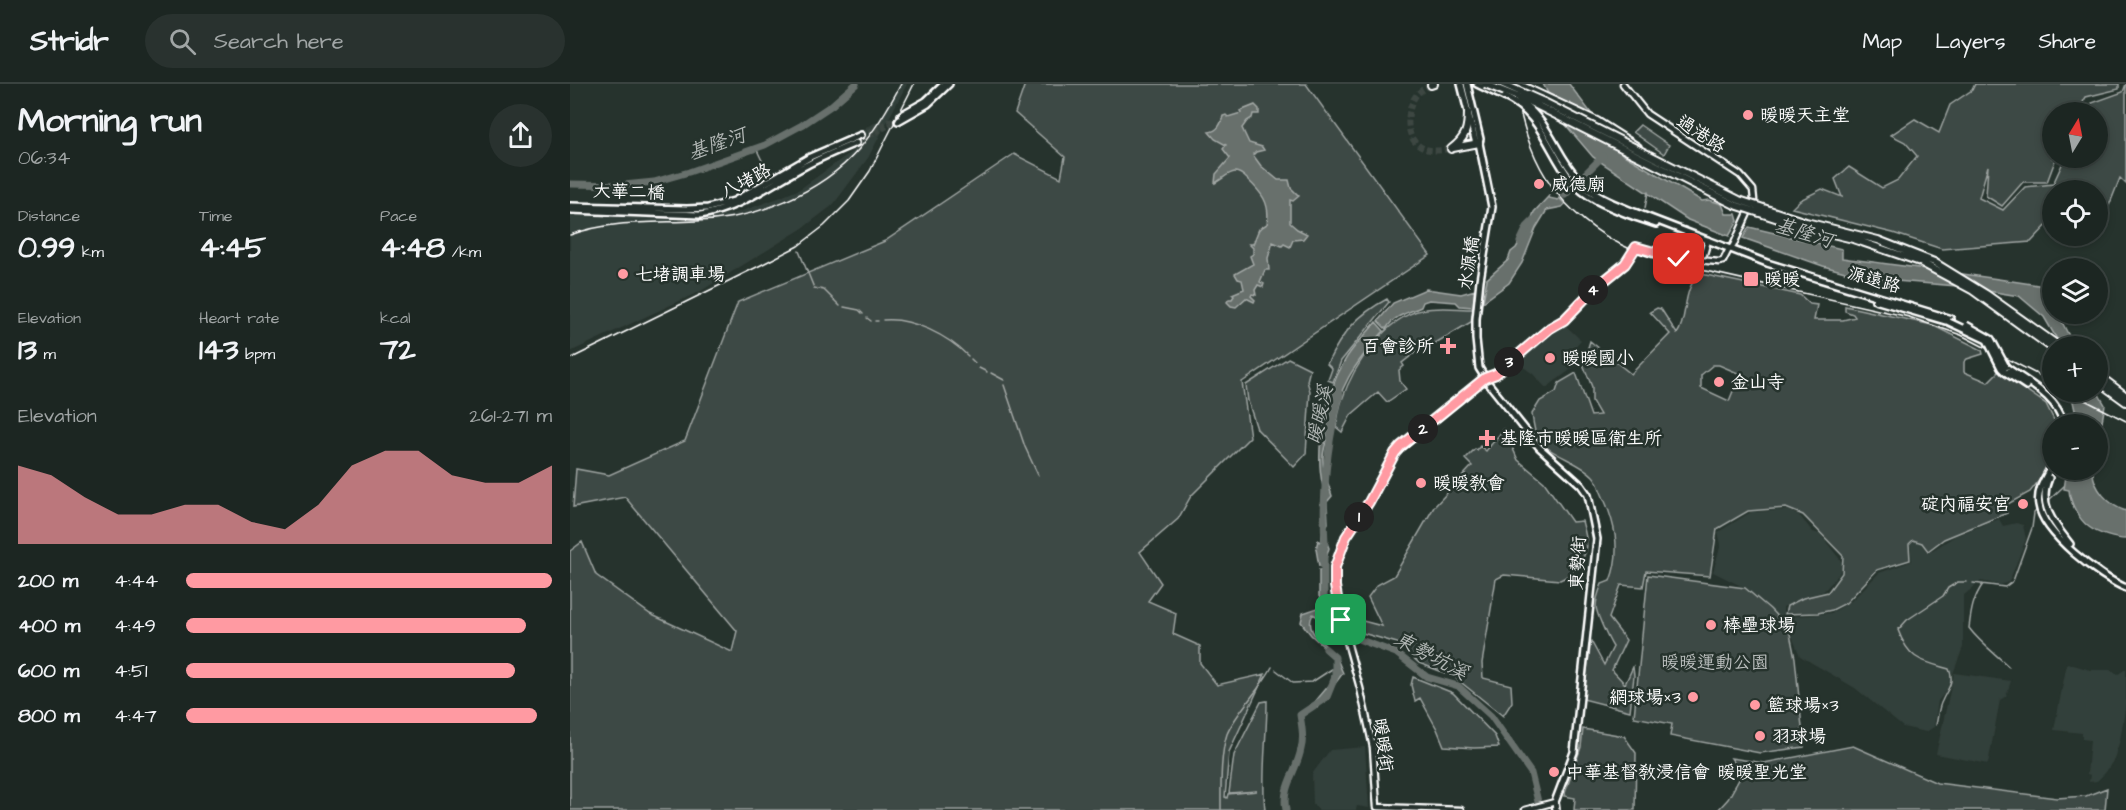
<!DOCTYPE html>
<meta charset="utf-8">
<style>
body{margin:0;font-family:"Architects Daughter","LXGW WenKai TC",sans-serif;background:#29322f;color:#f1f3f6;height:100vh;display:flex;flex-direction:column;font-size:22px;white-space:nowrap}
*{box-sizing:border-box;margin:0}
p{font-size:20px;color:#a0a5a5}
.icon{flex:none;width:33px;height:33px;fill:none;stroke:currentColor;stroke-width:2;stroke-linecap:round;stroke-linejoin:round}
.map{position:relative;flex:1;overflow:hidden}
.sheet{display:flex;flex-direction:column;background:#1c2622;width:570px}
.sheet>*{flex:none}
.needle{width:39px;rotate:10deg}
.controls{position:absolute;left:1472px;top:18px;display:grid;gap:12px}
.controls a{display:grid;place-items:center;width:66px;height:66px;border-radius:50%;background:#1c2622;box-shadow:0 3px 9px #0003,0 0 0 2px #3a4340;font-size:30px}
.pin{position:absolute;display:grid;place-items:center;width:51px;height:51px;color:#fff;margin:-26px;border-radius:12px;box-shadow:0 3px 9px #0006}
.km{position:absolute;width:30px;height:30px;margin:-15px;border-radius:50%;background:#222;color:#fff;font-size:16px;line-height:30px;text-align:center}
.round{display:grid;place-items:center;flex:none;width:63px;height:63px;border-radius:32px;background:#29322f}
.overview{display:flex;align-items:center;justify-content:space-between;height:102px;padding:0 18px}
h1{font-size:33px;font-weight:700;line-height:45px}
.metrics{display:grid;grid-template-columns:repeat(3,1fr);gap:9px;height:102px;padding:6px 18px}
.metrics div{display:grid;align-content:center}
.metrics b{font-size:30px;font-weight:700}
.metrics small{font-size:16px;font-weight:400}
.metrics p{font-size:16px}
.chart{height:168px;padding:12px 18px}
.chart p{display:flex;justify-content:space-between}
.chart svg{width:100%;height:108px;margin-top:6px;fill:#ff9aa2;opacity:.7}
ul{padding:0 18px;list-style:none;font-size:20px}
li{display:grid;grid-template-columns:96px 72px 1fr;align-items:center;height:45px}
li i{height:15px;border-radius:8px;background:#ff9aa2}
header{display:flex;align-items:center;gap:36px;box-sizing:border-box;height:84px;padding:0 30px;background:#1c2622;border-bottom:2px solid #3a4340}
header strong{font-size:28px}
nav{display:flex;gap:33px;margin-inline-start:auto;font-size:21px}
.search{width:420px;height:54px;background:#29322f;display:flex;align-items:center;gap:15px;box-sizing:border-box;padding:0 21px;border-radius:33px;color:#a0a5a5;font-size:22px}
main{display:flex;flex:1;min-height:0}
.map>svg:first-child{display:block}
</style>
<header>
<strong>Stridr</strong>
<div class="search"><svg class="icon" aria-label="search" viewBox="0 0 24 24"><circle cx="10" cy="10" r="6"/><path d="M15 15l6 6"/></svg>Search here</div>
<nav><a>Map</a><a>Layers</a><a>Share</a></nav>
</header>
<main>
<section class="sheet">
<div class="overview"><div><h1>Morning run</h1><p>06:34</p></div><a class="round"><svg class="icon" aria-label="share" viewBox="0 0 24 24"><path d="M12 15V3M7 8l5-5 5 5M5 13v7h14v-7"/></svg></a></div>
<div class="metrics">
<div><p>Distance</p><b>0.99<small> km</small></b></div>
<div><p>Time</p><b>4:45</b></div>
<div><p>Pace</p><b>4:48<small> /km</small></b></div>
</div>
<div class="metrics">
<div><p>Elevation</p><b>13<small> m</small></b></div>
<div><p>Heart rate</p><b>143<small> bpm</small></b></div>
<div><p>kcal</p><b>72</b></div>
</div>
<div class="chart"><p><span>Elevation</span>261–271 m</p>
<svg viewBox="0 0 160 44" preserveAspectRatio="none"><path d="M0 44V12L10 16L20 25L30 32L40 32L50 28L60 28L70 35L80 38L90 28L100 12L110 6L120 6L130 16L140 19L150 19L160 12V44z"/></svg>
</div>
<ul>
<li><b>200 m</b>4:44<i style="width:100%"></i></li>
<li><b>400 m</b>4:49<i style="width:93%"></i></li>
<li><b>600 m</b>4:51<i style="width:90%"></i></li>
<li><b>800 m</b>4:47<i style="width:96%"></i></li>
</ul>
</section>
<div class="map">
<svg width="1556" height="726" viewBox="0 0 1556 726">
<rect width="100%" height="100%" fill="#26332d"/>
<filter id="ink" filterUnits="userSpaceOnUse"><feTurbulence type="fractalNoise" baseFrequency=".0167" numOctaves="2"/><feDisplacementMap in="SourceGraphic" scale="12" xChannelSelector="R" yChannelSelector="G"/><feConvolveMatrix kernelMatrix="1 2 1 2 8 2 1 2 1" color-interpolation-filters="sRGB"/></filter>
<g filter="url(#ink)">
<path fill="#333f3a" d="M330 0H337L298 74 263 121 233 144 131 207 0 268V130L133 134 166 129 206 115 230 105 288 63 296 43 309 37Z
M994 240 1011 256 1001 267 1011 278 976 304 963 290 952 282V270L982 244Z
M1218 426 1229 431 1243 448 1250 450 1272 478V483L1269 490 1254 507 1213 523V529L1219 533 1261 529 1280 518 1309 489 1342 477 1340 460 1343 457 1351 459 1358 469 1385 452 1429 435 1433 442 1446 439 1453 441 1456 455 1439 498 1430 501 1411 497 1393 512V563L1377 606 1368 617 1364 643 1356 648 1333 643 1285 604 1230 572 1219 545 1200 525 1175 504 1143 488 1151 460 1148 448 1181 428Z
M1497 579 1520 586H1540L1548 590 1556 585V620L1550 656 1544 675 1536 688 1527 697 1519 698 1520 691 1517 690 1520 656 1512 655V649L1484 646Z
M1384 589 1441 597 1436 612 1430 616 1418 680 1366 670Z
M795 663 799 724 787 722 786 726H749L743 720 742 690 760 666Z"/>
<path fill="#3e4944" stroke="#9ea4a2" stroke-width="1.5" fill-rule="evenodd" d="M455 0H736L860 171 672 298 680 353 621 412 608 435 570 468 591 499 578 517 606 529 603 550 630 562V579L647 601 695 590 659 668 655 713 657 714 658 710 687 707 659 709 664 671 691 618 697 617C697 653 691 691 695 726H0V467L12 458 26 491 80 530 162 568 167 547 55 413 3 423 6 385 39 391 115 357 168 218 315 157 444 70 491 94 495 73 445 29Z
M1405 0H1549V5L1516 13 1507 28H1482V74H1486L1477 98H1453L1432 122 1416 112 1418 82 1409 114 1433 126 1455 103 1483 100 1495 74H1527V28H1517L1522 19 1553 8 1556 0V100L1550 94 1531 142H1527V106H1482V140H1478L1461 158 1372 165 1323 149 1222 124 1230 116 1252 105 1272 113 1265 95 1279 83 1312 104 1328 96 1347 72 1335 58 1321 51 1345 35 1369 49 1380 21 1402 6Z
M1070 41 1099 61 1094 70 1063 48Z
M1131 190 1230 211 1240 220 1247 221 1244 236H1273L1285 233 1283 230 1275 227V222L1362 241 1412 266 1413 270 1397 275 1394 278V288L1418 298 1429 287 1476 320 1486 340H1482V374L1474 390 1460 408 1434 422 1437 429 1374 455 1358 467 1352 459 1343 456 1339 460 1340 476 1307 486 1276 519 1262 526 1248 529 1215 530 1217 522 1233 514 1258 508 1272 489 1273 472 1233 431 1216 424 1178 427 1147 445 1140 492 1076 487 1073 503 1051 501 1039 534 1056 556 1042 586 1055 600 1063 583 1064 592 1060 627 1013 615 1021 557 1034 581 1043 563C1038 555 1027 531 1026 523 1026 515 1029 507 1032 500L1040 497C1052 466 1045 438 1031 408 1029 403 1027 396 1023 392 1009 377 975 369 967 353 964 346 963 337 962 330L970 317 986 308 989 299 1006 289 1021 332 1030 331 1022 317V303L1013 280 1020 257 1061 290 1100 250 1080 228 1087 224 1091 225 1107 250C1119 233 1111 203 1131 190ZM1143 281H1149L1170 290 1159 317 1131 304V291Z
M817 215 819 218 771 277 763 298 758 296 762 285 757 280C772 249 787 231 817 215Z
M903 225 901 238 862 261 859 258 832 279 834 282 829 286 830 297 836 305 817 318 808 308 781 331 772 348 766 343C768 334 769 324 772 316 783 282 816 233 852 226 868 222 887 225 903 225Z
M718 274 740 285 737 297 740 307 736 370 724 383 687 345 678 317 676 301Z
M934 345 948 376 974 398 1002 438 1012 437C1018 459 1021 466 1005 485 1000 491 997 493 990 496L934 491 926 495 912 579 913 594 941 601 942 618 933 632 883 592 849 579 827 559 789 548 778 537 789 536 812 542 798 513 807 501 824 492 864 423 902 382 895 375 905 365 907 366 910 362 916 367Z
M1078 491 1175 504 1200 525 1219 545 1225 574 1234 663 1190 669 1100 652 1102 640 1064 633Z
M843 593 883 609 925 652 929 663 904 664 874 662 867 645 850 614 845 617 841 601Z
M1013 645 1054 652 1066 669 1065 726H1004L1005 714 994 712 1011 663Z
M1283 662 1367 699 1487 714 1516 712 1537 704 1535 726H1148L1158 715 1172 690 1161 674 1194 679Z"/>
<path fill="#67706c" stroke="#a4a9a7" stroke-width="1.5" d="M973 0H999L1052 70 1132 117 1139 116 1152 120 1156 130H1166L1168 137 1159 152 1118 136 1023 73 995 40Z
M685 21 689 25V30H683L682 34 677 37 672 44 679 59 692 63 694 66 686 68 683 71 691 82 708 96H719L721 104 729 112 723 117 720 116V139L727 145 737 150 733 155 723 156 720 163 714 160 712 162 703 158 698 174 699 186H695L690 198 694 200 693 203 688 201 685 206 686 211 682 210 681 212 685 216 684 218 676 214 666 223 661 222 657 218 659 215H662L664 212 662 210 674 205 672 196 668 195 665 190 683 180 680 172 683 170V164L679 160H683L689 145 697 140C701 119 691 108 677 95 674 92 670 88 665 88 659 88 651 96 645 99L646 90 660 74 653 65 656 61 645 55 639 48C648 47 651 40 653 32L656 31 658 33 671 29 670 27Z
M979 112V114L988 116 989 114 995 120 992 123 977 126 966 144 952 179 939 199 913 218 917 195 938 176 941 168 946 164 960 140 964 128Z
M1179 143 1272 165V174C1340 183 1407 191 1474 202L1482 218V230H1488L1504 262H1491L1474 233 1449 212 1387 202 1301 195 1253 182 1173 154Z
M856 205 891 210 905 206 903 223 890 222 886 218 859 216 853 218 851 223C837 229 825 231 816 245L808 237 823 219Z
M806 238 814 247C782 282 770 302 759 348 757 357 752 367 753 376 753 387 759 401 762 412L757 418 758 439 753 449 759 464 754 482H749L746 465 748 456 750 458 752 456C750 441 759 436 751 420L757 406 753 403C744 366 755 311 774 278 782 263 796 251 806 238Z
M1527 307 1535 321 1527 364V340H1508L1502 313V308Z
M1497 386H1523C1522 404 1540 422 1556 427V455C1546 455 1528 450 1519 443 1508 435 1500 418 1499 406L1494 405Z
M749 486H754L753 512 757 519 755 522 758 533 768 543 771 550 768 545 743 530C733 548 754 558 764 570 768 575 770 583 773 589L747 624 744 619 761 599 766 574 741 551 731 538 733 529 748 524 751 516 749 512Z"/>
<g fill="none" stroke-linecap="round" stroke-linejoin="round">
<path stroke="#a4a9a7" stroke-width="1.5" d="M186 64 198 89
M1075 124 1078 108
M229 167 244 204 254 206 270 222
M274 223 289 226 293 230
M297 234 301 237
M313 236C342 233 378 252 398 272
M305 237H308
M401 275 405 279
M409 284 417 288
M421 289 434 296
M434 301 455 363 468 391
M1478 417 1494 402
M1472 422 1473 421
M1403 499 1435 503 1443 497 1462 444 1464 429 1467 426
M1413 500C1403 514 1401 527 1399 544 1410 559 1426 570 1439 583
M706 586 723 599 742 598 765 583
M1366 641C1368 634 1368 624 1372 617 1377 605 1385 599 1379 585 1351 577 1339 576 1328 546L1337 536 1373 512 1378 504 1388 498H1396
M651 726C651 704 650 671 657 650 666 628 690 606 702 583"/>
<path stroke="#67706c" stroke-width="7" d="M1014 91 1033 72
M0 100 54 101 84 98 119 88 195 61 232 41 262 21 286 0
M995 111 998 108
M950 158 957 143 965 135
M755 459C752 409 757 359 770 310
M754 522V470
M763 539 777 551 826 569 857 593 888 602 921 632 961 689 970 726
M716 726C711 703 727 687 731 665 734 654 732 643 730 631L757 613 765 593V573L756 565"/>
<path stroke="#3c4742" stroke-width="5" stroke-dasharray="5 2.5" stroke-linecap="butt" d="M291 51 331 31
M286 59 328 37"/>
<path stroke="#3c4742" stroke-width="6" stroke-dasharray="6 3" stroke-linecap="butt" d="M861 1C855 4 849 7 845 13 836 27 834 56 853 64 861 68 872 66 881 65"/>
<defs>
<path id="minor" d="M1126 175 1134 170 1138 156
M891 726 807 723 803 663 790 604 771 536 765 502V484L776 453 799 418 825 369 915 294 926 290 980 244 994 236 1024 205 1055 180 1066 163 1097 173 1149 178 1153 177 1158 167 1163 162 1184 116 1183 106 1170 91 1077 30 1053 0
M955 726 985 718"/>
<path id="major" d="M891 0 905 56 909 59
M897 0 910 55 909 59 922 123 910 196 906 235V255L909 284 919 300 969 363 1011 401 1018 411 1027 455 1004 668 985 718 986 726
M907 0 934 13
M331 31 356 17 374 0
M328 37 358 20 379 0
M0 122 117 125 138 124 164 117 240 73 291 51
M0 126 130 131C170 125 200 100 235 82 252 73 269 66 286 59
M1067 129 1197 179 1381 235
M1065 133 1086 140
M1305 216 1376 237
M1436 283C1459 300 1486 311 1494 340
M1435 288 1456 302
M1482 381C1476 393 1466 406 1469 421 1473 450 1530 493 1556 504
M1479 394C1467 420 1484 440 1500 460"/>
<path id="highway" d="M948 0 1027 37 1068 63
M861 1 864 0
M883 64 909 59
M881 65C896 54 898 45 898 28
M1527 290 1556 312
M1527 297 1556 318"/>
</defs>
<use href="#minor" stroke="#fff" stroke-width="9"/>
<use href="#major" stroke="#fff" stroke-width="10"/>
<use href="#highway" stroke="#fff" stroke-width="10"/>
<use href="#minor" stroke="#26332d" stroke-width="4.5"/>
<use href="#major" stroke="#26332d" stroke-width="5"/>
<use href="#highway" stroke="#26332d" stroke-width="6"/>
<path stroke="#fff" stroke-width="1.5" d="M943 0C949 21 953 43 961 63 984 123 1035 161 1096 178L1339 233 1391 251 1482 298
M0 151C42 136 83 139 126 137 184 136 251 109 289 65 306 45 319 23 331 0
M0 275 191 181 228 162 254 142 279 117 300 87 344 0
M1499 308 1556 337"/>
<defs>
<path id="major-bridge" d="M934 13C971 29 978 67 1001 96 1017 116 1042 124 1065 133
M948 15C982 40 984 69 1010 97 1025 114 1047 121 1067 129
M1379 238 1417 256 1431 284 1435 288
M1396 241 1421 255 1436 283"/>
<path id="highway-bridge" d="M915 0 960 18 1165 121 1233 143 1283 155 1350 178 1402 206 1482 264
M933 0 974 18 1169 116 1236 138 1308 156 1364 178 1416 210 1489 262"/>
</defs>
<use href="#major-bridge" stroke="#fff" stroke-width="10" stroke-linecap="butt"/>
<use href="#highway-bridge" stroke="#fff" stroke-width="10" stroke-linecap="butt"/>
<use href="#major-bridge" stroke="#26332d" stroke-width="5"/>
<use href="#highway-bridge" stroke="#26332d" stroke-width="6"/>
</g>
</g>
<g fill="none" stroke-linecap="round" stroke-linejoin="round" filter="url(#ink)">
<defs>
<path id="route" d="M771 536 765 502V483L776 453 799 418 825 369 831 362 915 294 926 290 980 244 994 236 1024 205 1055 180 1066 163 1109 175"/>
</defs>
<use href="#route" stroke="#fff" stroke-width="12"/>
<use href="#route" stroke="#ff9aa2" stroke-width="8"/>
</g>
<g fill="#ff9aa2" stroke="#26332d" stroke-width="2">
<circle cx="1178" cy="31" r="6"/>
<circle cx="969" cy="100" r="6"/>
<circle cx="53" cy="190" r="6"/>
<rect x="1173" y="187" width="16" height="16" rx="3"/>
<path d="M875 253h6v6h6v6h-6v6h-6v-6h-6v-6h6z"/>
<circle cx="980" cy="274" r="6"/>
<circle cx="1149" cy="298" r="6"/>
<path d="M914 345h6v6h6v6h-6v6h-6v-6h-6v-6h6z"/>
<circle cx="851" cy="399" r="6"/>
<circle cx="1453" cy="420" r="6"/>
<circle cx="1141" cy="541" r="6"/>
<circle cx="1123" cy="613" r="6"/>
<circle cx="1185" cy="621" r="6"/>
<circle cx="1190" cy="652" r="6"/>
<circle cx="984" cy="688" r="6"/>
</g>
<g text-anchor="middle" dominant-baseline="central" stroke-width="5" stroke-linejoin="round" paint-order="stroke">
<g font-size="18" fill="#fff" stroke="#26332d" text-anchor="start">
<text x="1190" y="31">暖暖天主堂</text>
<text x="981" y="100">威德廟</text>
<text x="65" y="190">七堵調車場</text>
<text x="1194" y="195">暖暖</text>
<text x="864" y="262" text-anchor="end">百會診所</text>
<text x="992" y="274">暖暖國小</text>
<text x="1161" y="298">金山寺</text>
<text x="930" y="354">基隆市暖暖區衛生所</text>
<text x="863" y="399">暖暖教會</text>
<text x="1441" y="420" text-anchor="end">碇內福安宮</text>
<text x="1153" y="541">棒壘球場</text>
<text x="1111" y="613" text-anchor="end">網球場×3</text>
<text x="1197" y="621">籃球場×3</text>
<text x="1202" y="652">羽球場</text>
<text x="996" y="688">中華基督教浸信會 暖暖聖光堂</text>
</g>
<g font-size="18" fill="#fff" stroke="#26332d">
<text transform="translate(1131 50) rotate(33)">過港路</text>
<text transform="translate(176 97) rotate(-28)">八堵路</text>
<text transform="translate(59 108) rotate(2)">大華二橋</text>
<text transform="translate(899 179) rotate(-82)">水源橋</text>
<text transform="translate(1304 196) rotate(16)">源遠路</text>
<text transform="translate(1008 479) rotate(-87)">東勢街</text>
<text transform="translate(813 661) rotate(82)">暖暖街</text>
</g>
<g font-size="18" fill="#bbbfbe" stroke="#26332d">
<text x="1145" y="578">暖暖運動公園</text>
</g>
<g font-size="20" font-style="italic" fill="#b3b8b6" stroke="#26332d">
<text transform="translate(147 60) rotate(-19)">基隆河</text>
<text transform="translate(1234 149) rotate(17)">基隆河</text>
<text transform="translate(750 331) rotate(-78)">暖暖溪</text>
<text transform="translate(861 572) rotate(28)">東勢坑溪</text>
</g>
</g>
</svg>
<div class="controls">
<a><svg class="needle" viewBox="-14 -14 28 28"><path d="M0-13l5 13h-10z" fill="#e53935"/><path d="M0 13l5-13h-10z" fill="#a0a5a5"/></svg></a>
<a><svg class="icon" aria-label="locate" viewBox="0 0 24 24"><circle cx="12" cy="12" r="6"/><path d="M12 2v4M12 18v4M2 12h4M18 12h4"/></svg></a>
<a><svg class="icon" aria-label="layers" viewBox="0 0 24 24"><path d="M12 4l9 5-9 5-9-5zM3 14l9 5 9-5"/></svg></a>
<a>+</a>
<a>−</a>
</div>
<div class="pin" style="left:771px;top:536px;background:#1e9e55"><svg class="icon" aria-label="arrive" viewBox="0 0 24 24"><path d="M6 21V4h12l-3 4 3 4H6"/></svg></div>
<div class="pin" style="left:1109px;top:175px;background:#d93025"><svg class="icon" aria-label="check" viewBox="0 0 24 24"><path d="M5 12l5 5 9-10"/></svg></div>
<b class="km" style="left:789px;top:433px">1</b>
<b class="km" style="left:853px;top:345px">2</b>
<b class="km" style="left:939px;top:278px">3</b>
<b class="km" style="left:1023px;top:206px">4</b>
</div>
</main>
